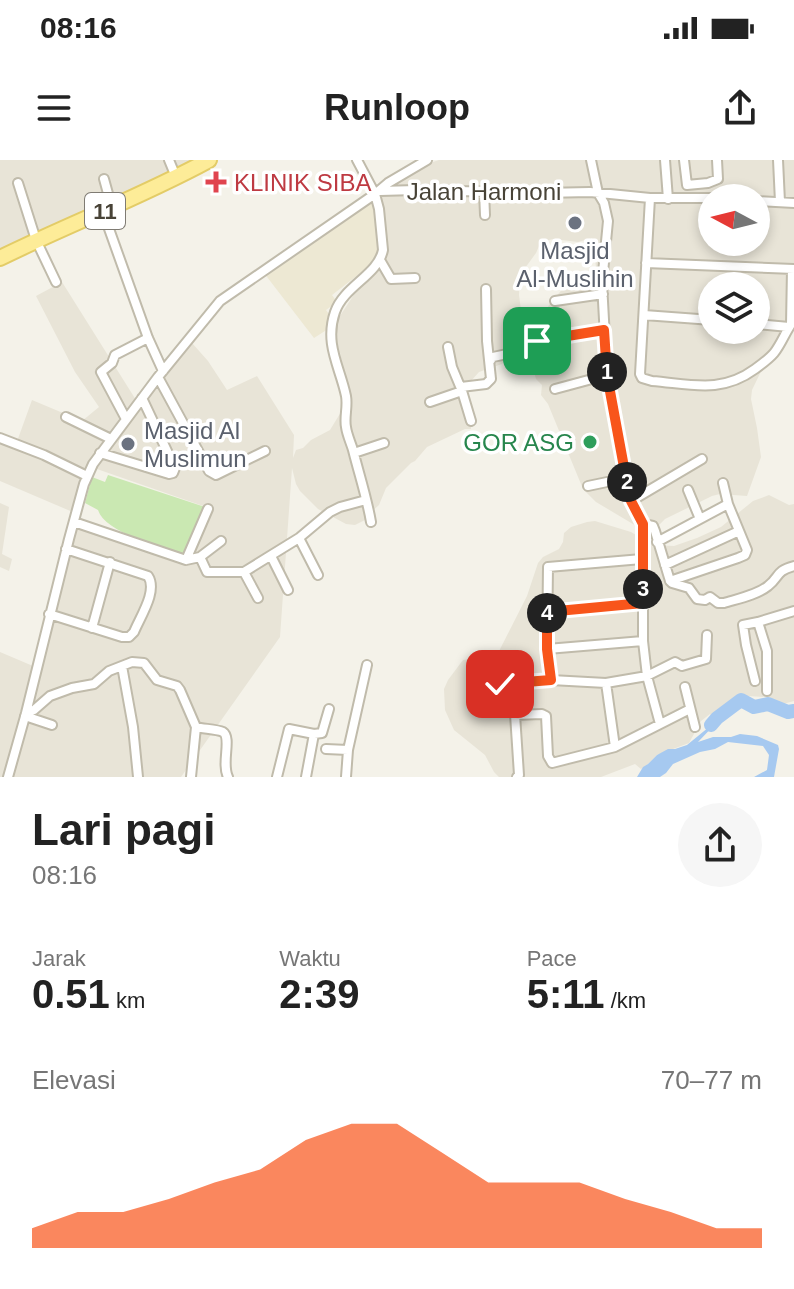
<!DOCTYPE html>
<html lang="id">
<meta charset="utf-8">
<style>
body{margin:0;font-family:Helvetica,sans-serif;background:#f6f6f6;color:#222;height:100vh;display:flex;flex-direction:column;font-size:30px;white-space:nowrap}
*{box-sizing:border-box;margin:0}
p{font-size:26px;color:#767676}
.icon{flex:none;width:44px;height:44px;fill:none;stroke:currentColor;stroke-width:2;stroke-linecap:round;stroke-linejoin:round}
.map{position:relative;height:617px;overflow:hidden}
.sheet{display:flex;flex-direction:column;background:#fff;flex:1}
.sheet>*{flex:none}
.needle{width:52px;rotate:277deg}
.fabs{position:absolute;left:698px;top:24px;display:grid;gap:16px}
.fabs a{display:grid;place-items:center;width:72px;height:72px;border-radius:50%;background:#fff;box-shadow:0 4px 12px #0003;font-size:40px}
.pin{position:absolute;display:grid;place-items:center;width:68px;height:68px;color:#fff;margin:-34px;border-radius:16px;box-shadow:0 4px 12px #0006}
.km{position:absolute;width:40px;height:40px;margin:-20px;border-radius:50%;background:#222;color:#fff;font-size:22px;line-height:40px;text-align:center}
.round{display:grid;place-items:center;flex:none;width:84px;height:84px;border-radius:42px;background:#f6f6f6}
.summary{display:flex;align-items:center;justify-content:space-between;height:136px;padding:0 32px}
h1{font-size:44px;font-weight:600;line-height:60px}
.figures{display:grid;grid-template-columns:repeat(3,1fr);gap:12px;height:136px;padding:8px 32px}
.figures div{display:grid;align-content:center}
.figures b{font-size:40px;font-weight:600}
.figures small{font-size:22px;font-weight:400}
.figures p{font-size:22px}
.chart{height:224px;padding:16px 32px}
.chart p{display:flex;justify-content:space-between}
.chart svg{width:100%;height:144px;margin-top:8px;fill:#f8551b;opacity:.7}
.status{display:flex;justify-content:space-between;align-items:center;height:56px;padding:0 40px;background:#fff;direction:ltr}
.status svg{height:22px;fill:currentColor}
header{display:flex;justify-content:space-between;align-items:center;height:104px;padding:0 32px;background:#fff;font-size:36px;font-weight:600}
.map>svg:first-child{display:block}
</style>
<div class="status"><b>08:16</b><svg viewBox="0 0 49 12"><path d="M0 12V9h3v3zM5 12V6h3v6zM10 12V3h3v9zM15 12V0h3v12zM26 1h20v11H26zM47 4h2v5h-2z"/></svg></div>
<header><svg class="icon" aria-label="menu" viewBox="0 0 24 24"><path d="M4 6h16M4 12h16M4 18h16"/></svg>Runloop<svg class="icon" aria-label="share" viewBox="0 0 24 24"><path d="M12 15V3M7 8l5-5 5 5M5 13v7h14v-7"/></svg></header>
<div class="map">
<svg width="794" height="617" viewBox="0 0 794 617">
<rect width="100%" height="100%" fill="#f4f2e9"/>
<path fill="#e8e4d7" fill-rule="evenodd" d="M0 0H195L143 26 0 90Z
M439 0H794V152L785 162 752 230 751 239 757 268 761 297 747 336 720 334 712 336 665 359 655 369 644 364 643 370 596 342 583 329 548 244 541 235 542 225 536 219 528 190 539 161 551 142 568 123 596 107 592 78 578 82 553 79 545 81 539 86 536 93 520 115 519 135 522 157 520 175 513 191 502 204 479 212 462 231 471 259V269H465L427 287 415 301 411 303 386 328 379 345 370 353 371 357 355 365 346 364 318 349 300 331 296 324 292 308 280 477 181 617H0V492L40 509 79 359 185 400 206 347 94 308 146 238 192 183 208 201 227 230 257 216 294 275 293 298 296 290 303 288 311 280 330 270 341 252 343 232 342 202 340 193 334 186 336 162 355 133 370 117 375 38 387 25 424 5ZM712 38H756V82H712ZM712 126H756V170H712Z
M62 122 136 240 94 297 75 353 0 321V281L15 287 32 240 82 261 99 247 75 212 36 136Z
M769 335 789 345 794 344V541L783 544 765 537 748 536 719 556 713 558 710 554 701 561 689 583 657 595 648 604 641 609 635 604 601 617H499L494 612 485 595 454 570 445 550 444 529 448 520 463 500 471 499 489 501 496 497 527 436 538 403 543 397 559 389 563 382 564 373 571 367 587 362 595 361 631 372 653 385 674 386 697 378 721 367 753 341Z
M0 343 9 347 2 394 12 399 9 411 0 407Z"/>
<path fill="#ede8d3" d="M375 36 381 97 332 135 337 142 326 150 333 160 326 165 328 169 314 178 264 113Z"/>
<path fill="#cae8b2" d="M108 315 205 347 184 395C162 387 105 373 98 350L85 343 92 317 105 322Z"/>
<path fill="#a6c9f0" d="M729 549V553L720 559 698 582 713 577H731L740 574 757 576 778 585 779 589 774 617H754L767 610 769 595 763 586 728 582 715 589 700 592 673 604 666 613 660 617H637L643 607 648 604 657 595 668 589H675L687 585 709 567 713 558Z"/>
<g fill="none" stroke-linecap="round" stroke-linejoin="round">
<path stroke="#a6c9f0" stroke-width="14" d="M711 565 717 558 741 540 754 547 768 544 788 552 794 551"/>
<defs>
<path id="street" d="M169 0 176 17
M357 0 375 34 379 49 383 90C378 115 344 126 335 152 324 184 340 207 346 236 348 247 344 257 346 267 347 275 351 283 353 290 359 314 367 338 371 362
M591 0 598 33 604 43 608 61 602 123 607 215 631 341 643 364V481L647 516 660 564
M665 0 668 39
M684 0 687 25 708 23 718 19 717 0
M778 0 780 42
M104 19 112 48
M18 23 36 80 56 122
M380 31 416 30 542 33 590 32 650 38H712
M484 31 485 55
M650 38 640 214 642 218 652 221C691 224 721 234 755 209 762 204 769 199 774 193 782 183 786 170 794 160
M756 41 794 43
M103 52 148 178 163 211
M380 100 391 119 415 118
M646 103 794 109
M555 141 603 134
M644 155 712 160
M756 164 789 167
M791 164 792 109
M448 187 452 207 462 231 471 261
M490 201 493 197 530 189 537 181 604 170
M158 217 209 311 216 315 265 291
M461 227 486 224 491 219 487 181 486 129
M555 229 607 215
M430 242 462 231
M66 257 111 279
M126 259 101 212 112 203 115 195 148 178
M0 278 44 295 87 316
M100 293 169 314 173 313 175 308 142 238
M354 293 384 283
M588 326 626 318
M688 330 700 359
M631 341 702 299
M74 362 186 400 200 397 221 381
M643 364 653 366 655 371 670 421 738 398 745 395 747 390 728 344 723 323
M299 378 318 415
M657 382 728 344
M271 396 288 430
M200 397 207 412H244L299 378 330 352 340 347 366 340
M186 400 208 349
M665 405 739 371
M244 412 258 438
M670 421 672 423 689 428 697 439 705 440 710 437 718 443H724C737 439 757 435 768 426 780 417 775 411 794 406
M547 452 643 443
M49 454 122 477H129L134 472C140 457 158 431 148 416L66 389
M758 462 767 491V531
M92 468 110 402
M547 489 643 481
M122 506 133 567 138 617
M551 520 547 489 548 407 642 399
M755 521 746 485 743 465 758 462 794 451
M606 523 615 587
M500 524 551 520 606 523 647 516 675 502 682 506 706 499 707 475
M513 524 519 615 517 617
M685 527 695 567
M26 553 34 550 50 536 72 528 94 524 109 511 132 502 144 503 157 520 177 526 180 530 196 567 191 617
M515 555 542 554 546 556 548 596 552 603 615 587 690 549
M25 556 52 565
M196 567C203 569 216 569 223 572 232 578 221 603 228 617
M326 589 348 590
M8 617 26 553 69 379 84 324 93 304 158 217 220 141 375 34 388 23 427 0
M277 617 289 569 314 574 322 573 329 549
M306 617 314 574
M346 617 348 590 367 505"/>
<path id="primary" d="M0 98C69 64 141 37 209 0"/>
</defs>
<use href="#street" stroke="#c0bbab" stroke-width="12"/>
<use href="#primary" stroke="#e3cc67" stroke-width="18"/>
<use href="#street" stroke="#fff" stroke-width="8"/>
<use href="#primary" stroke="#fdec98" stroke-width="14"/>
</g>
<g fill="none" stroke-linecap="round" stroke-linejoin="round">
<defs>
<path id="route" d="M500 524 551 520 547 489V452L643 443V364L631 341 626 318 607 215 604 170 537 181"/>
</defs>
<use href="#route" stroke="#fff" stroke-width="16"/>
<use href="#route" stroke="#f8551b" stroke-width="10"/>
</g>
<path fill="#e0444e" stroke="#fff" stroke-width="3" d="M212 10h8v8h8v8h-8v8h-8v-8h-8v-8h8z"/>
<g fill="#6b7280" stroke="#fff" stroke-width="3">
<circle cx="575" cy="63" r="8"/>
<circle cx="128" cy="284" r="8"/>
</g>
<circle fill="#2e9e5b" stroke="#fff" stroke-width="3" cx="590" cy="282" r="8"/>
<g text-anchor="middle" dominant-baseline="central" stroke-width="7" stroke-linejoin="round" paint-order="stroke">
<rect fill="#fff" stroke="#7f7b73" stroke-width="2" x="85" y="33" width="40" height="36" rx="6"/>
<g font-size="22" font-weight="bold" fill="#484337">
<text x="105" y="51">11</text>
</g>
<g font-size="24" fill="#be3a42" stroke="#fff" text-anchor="start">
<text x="234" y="22">KLINIK SIBA</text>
</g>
<g font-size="24" fill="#484337" stroke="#fff">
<text x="484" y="31">Jalan Harmoni</text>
</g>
<g font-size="24" fill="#5b616d" stroke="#fff">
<text x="575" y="90">Masjid<tspan x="575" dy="28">Al-Muslihin</tspan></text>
<text x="144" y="270" text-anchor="start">Masjid Al<tspan x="144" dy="28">Muslimun</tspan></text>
</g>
<g font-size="24" fill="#27864d" stroke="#fff" text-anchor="end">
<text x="574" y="282">GOR ASG</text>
</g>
</g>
</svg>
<div class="fabs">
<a><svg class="needle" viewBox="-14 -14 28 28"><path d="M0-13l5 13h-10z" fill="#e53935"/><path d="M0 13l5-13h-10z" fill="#767676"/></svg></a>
<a><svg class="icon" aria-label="layers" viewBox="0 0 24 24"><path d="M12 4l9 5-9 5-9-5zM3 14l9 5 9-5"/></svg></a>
</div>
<div class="pin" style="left:537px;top:181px;background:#1e9e55"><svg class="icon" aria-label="arrive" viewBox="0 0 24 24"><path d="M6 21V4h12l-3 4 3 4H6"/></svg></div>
<div class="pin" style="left:500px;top:524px;background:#d93025"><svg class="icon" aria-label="check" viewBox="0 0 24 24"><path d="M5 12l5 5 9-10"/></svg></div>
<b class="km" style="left:607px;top:212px">1</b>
<b class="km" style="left:627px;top:322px">2</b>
<b class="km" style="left:643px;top:429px">3</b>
<b class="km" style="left:547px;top:453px">4</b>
</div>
<section class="sheet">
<div class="summary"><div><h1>Lari pagi</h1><p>08:16</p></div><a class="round"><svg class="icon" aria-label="share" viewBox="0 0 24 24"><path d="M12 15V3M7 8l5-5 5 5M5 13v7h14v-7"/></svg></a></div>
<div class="figures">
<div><p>Jarak</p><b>0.51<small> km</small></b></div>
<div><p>Waktu</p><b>2:39</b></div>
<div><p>Pace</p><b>5:11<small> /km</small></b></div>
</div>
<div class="chart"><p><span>Elevasi</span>70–77 m</p>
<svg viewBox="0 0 160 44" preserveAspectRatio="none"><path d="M0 44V38L10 33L20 33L30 29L40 24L50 20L60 11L70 6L80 6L90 15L100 24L110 24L120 24L130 29L140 33L150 38L160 38V44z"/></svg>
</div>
</section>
